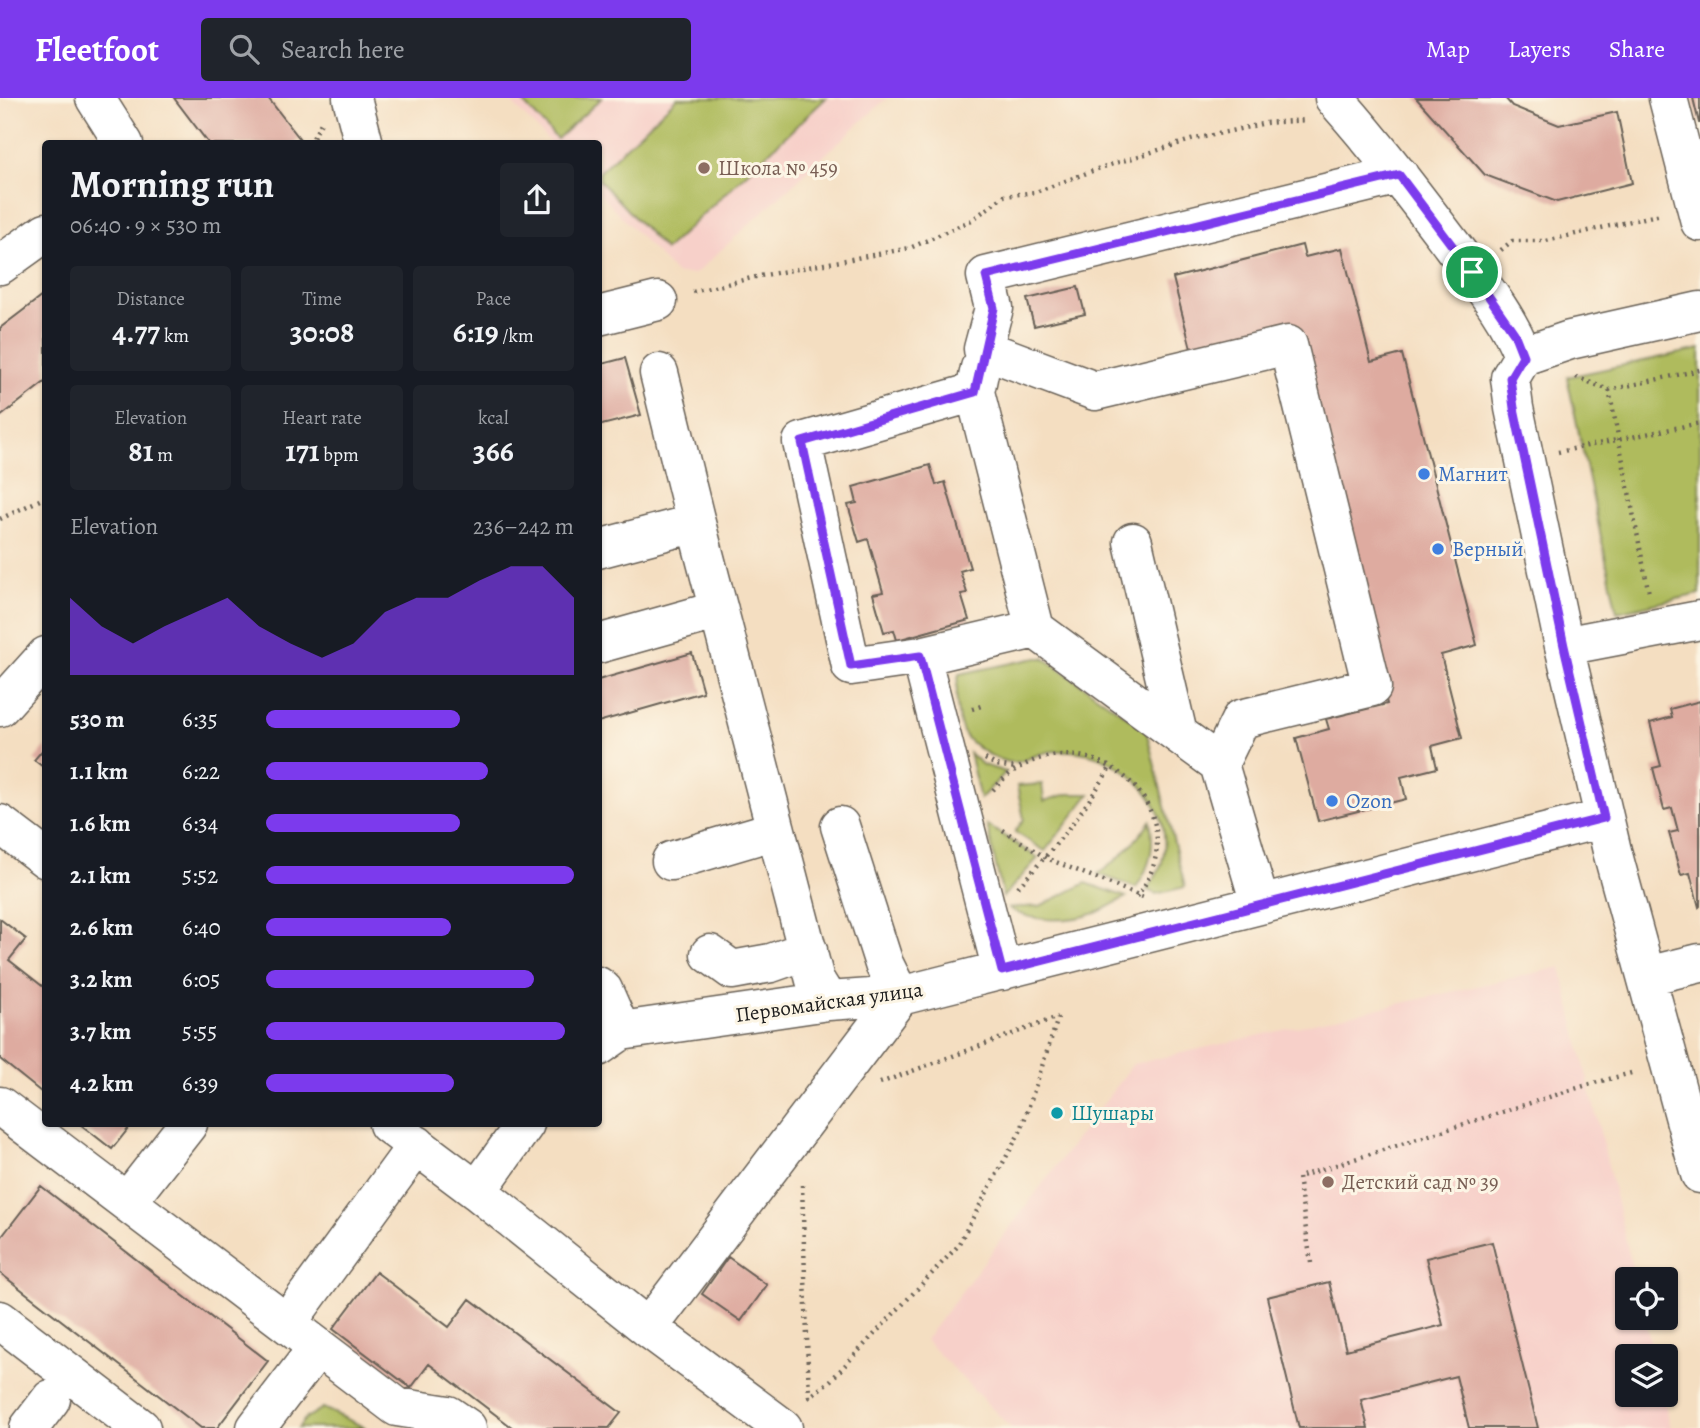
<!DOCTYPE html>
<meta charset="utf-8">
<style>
body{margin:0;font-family:Alegreya,serif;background:#20242c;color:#f1f3f6;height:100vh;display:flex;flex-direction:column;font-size:26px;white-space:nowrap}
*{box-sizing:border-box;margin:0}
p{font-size:23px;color:#9ea1a6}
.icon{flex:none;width:38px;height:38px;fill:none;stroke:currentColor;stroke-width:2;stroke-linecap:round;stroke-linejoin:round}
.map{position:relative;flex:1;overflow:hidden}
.side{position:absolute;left:42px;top:42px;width:560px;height:987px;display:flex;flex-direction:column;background:#171b24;border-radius:7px;box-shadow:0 2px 5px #0004}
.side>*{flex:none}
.tools{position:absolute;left:1615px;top:1169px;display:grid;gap:14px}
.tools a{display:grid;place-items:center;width:63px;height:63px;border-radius:7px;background:#171b24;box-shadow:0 2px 5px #0004;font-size:35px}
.pin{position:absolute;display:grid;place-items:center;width:60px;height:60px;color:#fff;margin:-30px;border:4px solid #fff;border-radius:50%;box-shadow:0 2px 7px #0007}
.round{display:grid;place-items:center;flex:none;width:74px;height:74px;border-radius:7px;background:#20242c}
.overview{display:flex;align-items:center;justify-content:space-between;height:119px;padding:0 28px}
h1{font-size:38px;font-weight:700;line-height:52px}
.stats{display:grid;grid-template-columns:repeat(3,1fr);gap:10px;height:119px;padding:7px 28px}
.stats div{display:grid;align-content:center;border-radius:7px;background:#20242c;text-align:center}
.stats b{font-size:30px;font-weight:700}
.stats small{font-size:19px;font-weight:400}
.stats p{font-size:19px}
.chart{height:196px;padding:14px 28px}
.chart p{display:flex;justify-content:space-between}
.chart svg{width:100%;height:126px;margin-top:7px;fill:#7c3aed;opacity:.7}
ul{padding:0 28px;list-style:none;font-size:23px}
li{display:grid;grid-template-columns:112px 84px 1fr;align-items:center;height:52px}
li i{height:18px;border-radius:9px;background:#7c3aed}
header{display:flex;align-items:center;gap:42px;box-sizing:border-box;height:98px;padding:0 35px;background:#7c3aed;color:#fff}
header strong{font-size:33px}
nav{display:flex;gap:38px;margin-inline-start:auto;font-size:24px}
.search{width:490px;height:63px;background:#20242c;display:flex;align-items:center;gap:18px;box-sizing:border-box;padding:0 24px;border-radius:7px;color:#9ea1a6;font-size:26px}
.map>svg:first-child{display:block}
</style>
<header>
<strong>Fleetfoot</strong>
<div class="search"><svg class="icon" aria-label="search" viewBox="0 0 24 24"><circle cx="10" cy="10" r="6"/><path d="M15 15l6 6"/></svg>Search here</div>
<nav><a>Map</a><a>Layers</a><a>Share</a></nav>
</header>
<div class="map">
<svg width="1700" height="1330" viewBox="0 0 1700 1330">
<rect width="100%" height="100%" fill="#fcf5e5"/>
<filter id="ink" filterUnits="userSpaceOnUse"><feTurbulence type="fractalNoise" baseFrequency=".0143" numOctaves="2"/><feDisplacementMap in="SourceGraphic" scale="14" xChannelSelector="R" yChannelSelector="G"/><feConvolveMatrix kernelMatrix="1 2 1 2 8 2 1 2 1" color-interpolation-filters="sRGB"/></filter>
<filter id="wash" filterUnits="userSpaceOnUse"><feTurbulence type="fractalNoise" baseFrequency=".00686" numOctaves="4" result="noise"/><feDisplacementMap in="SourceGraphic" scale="28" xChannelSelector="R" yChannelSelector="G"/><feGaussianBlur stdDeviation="1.57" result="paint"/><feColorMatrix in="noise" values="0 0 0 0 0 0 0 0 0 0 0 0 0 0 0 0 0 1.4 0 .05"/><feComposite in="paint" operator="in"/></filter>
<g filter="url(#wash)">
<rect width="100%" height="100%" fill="#f4dec1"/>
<path fill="#f7d0c9" d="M507 0H887L695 176H676L599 95 598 46 551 45Z
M1561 869 1635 1181H1628V1220H1644L1654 1258H1628V1297H1663L1671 1330H1011L925 1242 1133 966Z"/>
<path fill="#afbb5d" stroke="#666c3c" stroke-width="2" d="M519 0H602L557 41Z
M677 0H826L665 152 599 82V74Z
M1700 251V496L1617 514 1567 279Z
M1036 560H1044L1146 632 1185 789 1156 796 1147 792C1152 783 1160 774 1162 764 1176 710 1129 661 1079 654 1065 652 1051 652 1037 657 1031 659 1024 663 1017 664 1002 667 970 648 963 634 956 618 955 592 959 576Z
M969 655 983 667 1006 674 980 701Z
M1042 686 1044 703 1067 696H1090L1045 753 1015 734 1024 721 1017 688Z
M1150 723C1155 749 1151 767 1136 790L1098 776C1120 761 1135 745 1150 723Z
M987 727 1038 760 1003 799Z
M1086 785 1126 799C1116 804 1106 811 1096 815 1070 824 1031 825 1008 810L1040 808Z
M323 1310 366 1330H298L305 1321Z"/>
<g id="blocks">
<path fill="#deaba0" d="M174 0H268L300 41 294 46H209Z
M1416 0H1505L1512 8 1559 27 1617 14 1632 85 1557 104 1485 77Z
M1693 0H1700V25H1699Z
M1302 147 1305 159 1342 150 1371 264 1402 256 1477 547 1441 557 1462 640 1432 648 1437 670 1401 679 1406 701 1318 723 1296 640 1329 631 1326 621 1387 606 1293 241 1195 266 1173 180Z
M1078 189 1085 216 1034 228 1027 201Z
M46 195V283L0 319V230Z
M625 260 641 317 598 328V267Z
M930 367 936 387 945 384 970 470 960 473 967 495 961 496 969 522 897 542 894 532 884 534 873 496 883 494 868 441 859 444 848 407 857 405 853 389Z
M692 555 703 594 598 624V582Z
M1700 603V808L1699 809 1690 775 1681 777 1669 735 1678 733 1672 710 1664 712 1653 670 1661 668 1650 625 1672 619 1670 611Z
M46 648V671L34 662Z
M0 821 26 841 9 862 46 891V998L0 961Z
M80 1026H132L112 1051Z
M41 1088 268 1263 217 1330H201L0 1175V1141Z
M1492 1144 1538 1330H1469L1456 1278 1361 1302 1368 1330H1299L1267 1199 1329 1184 1346 1252 1443 1227 1426 1160Z
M728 1159 767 1187 741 1223 702 1196Z
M376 1174 449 1229 470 1201 621 1315 609 1330H513L429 1266 411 1290 333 1231Z"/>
</g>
</g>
<g filter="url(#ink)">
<use href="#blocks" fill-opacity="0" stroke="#686056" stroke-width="2"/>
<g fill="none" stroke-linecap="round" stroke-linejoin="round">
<defs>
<path id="minor" d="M95 0 124 46
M352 0 364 46
M1334 0C1376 47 1413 96 1451 146 1477 181 1508 217 1523 258
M1668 0 1700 124
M0 167 46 134
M1700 213 1570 242 1523 258 1510 280 1514 310 1564 548 1612 753 1700 1076
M598 218 658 203
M980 270 975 294 1035 531 1219 666
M975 294 802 344 851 568 921 558 1035 531
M696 425 815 882 828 903
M1133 444 1178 636
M598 451 696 425 659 275
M598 546 719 512
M1564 548 1700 522
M921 558 1002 873
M0 609 46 558
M0 726 46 761
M671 763 776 732
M1260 806 1219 666 1241 621 1372 589 1288 247 1095 293 983 251 994 210 986 178 1399 77
M710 856 732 872 771 865 808 852
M1647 878 1700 865
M598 888 603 892 621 933
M598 949 621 933 828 903 900 898 1604 720
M0 1008 397 1309 448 1317 467 1330
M388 1026 477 1093 648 1230 783 1330
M477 1093 525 1026
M127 1104 188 1026
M0 1222 141 1330
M287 1225 417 1047
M648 1230 900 898 884 866 840 728
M29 1330 51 1301
M256 1330 318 1249"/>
</defs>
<use href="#minor" stroke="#686056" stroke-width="41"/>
<path stroke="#686056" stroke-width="4.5" stroke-dasharray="2 5" stroke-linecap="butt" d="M310 46 321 25
M1501 152 1512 143H1546L1661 116
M693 194 760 178 910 150 972 122 1004 98 1036 94 1100 70 1191 42 1266 25 1306 22
M1576 279 1609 292 1700 272
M1609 292 1649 496
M1558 354 1700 325
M0 421 46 399
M972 611 981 608
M985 661 996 667 1017 670
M993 692C1000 684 1008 676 1017 671 1102 619 1202 722 1135 800
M1003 732 1046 760 1143 799
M1018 789C1053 752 1085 712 1111 668
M880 985 1058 919
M802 1087 809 1300
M1311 1165 1298 1079 1587 987 1635 974
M808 1300 831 1282 957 1149 1021 1032 1058 920"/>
<use href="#minor" stroke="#fff" stroke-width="38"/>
</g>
</g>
<g fill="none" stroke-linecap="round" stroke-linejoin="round" filter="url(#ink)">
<defs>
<path id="route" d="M1399 77 1472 174 1514 235 1523 258 1510 280 1514 310 1564 548 1604 720 1002 873 920 558 851 568 802 344 975 294 994 210 986 178Z"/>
</defs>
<use href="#route" stroke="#fff" stroke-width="14"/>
<use href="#route" stroke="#7c3aed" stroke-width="9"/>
</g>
<g fill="#8d6e63" stroke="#fcf5e5" stroke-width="2.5">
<circle cx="704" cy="70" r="7"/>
<circle cx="1328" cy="1084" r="7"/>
</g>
<g fill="#3f7fe0" stroke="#fcf5e5" stroke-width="2.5">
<circle cx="1424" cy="376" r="7"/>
<circle cx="1438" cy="451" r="7"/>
<circle cx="1332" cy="703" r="7"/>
</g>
<circle fill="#0f9aa8" stroke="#fcf5e5" stroke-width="2.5" cx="1057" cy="1015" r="7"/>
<g text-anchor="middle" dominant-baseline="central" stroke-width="6" stroke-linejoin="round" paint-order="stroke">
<g font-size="21" fill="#785e54" stroke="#fcf5e5" text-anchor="start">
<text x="718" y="70">Школа № 459</text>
<text x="1342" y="1084">Детский сад № 39</text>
</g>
<g font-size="21" fill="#366cbe" stroke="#fcf5e5" text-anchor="start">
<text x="1438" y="376">Магнит</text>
<text x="1452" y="451">Верный</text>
<text x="1346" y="703">Ozon</text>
</g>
<g font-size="21" fill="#1c1c1c" stroke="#fcf5e5">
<text transform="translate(829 904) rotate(-8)">Первомайская улица</text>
</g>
<g font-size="21" fill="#0d838f" stroke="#fcf5e5" text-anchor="start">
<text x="1071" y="1015">Шушары</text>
</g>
</g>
</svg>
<div class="tools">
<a><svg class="icon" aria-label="locate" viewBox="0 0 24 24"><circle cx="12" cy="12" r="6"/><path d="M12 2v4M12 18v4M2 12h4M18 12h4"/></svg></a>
<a><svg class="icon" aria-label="layers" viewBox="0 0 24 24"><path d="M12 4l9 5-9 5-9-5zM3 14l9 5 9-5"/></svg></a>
</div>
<div class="pin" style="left:1472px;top:174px;background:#1e9e55"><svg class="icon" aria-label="arrive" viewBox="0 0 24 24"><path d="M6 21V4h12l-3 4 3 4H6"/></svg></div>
<section class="side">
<div class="overview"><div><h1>Morning run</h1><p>06:40 · 9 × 530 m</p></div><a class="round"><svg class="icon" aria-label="share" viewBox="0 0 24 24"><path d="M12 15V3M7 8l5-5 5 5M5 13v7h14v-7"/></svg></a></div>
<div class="stats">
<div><p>Distance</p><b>4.77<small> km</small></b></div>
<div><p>Time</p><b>30:08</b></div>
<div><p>Pace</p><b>6:19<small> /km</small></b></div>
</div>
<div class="stats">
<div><p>Elevation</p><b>81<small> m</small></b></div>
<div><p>Heart rate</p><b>171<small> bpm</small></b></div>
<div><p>kcal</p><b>366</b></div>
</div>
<div class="chart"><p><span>Elevation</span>236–242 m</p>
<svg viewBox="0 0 160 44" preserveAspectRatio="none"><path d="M0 44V17L10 27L20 33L30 27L40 22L50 17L60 27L70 33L80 38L90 33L100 22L110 17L120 17L130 11L140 6L150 6L160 17V44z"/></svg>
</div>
<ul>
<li><b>530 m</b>6:35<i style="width:63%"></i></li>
<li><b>1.1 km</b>6:22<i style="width:72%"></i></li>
<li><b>1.6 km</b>6:34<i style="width:63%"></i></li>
<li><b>2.1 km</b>5:52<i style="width:100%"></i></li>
<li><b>2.6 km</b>6:40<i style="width:60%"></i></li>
<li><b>3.2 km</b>6:05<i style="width:87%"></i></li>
<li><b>3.7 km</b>5:55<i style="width:97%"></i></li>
<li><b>4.2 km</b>6:39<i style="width:61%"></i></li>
</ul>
</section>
</div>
